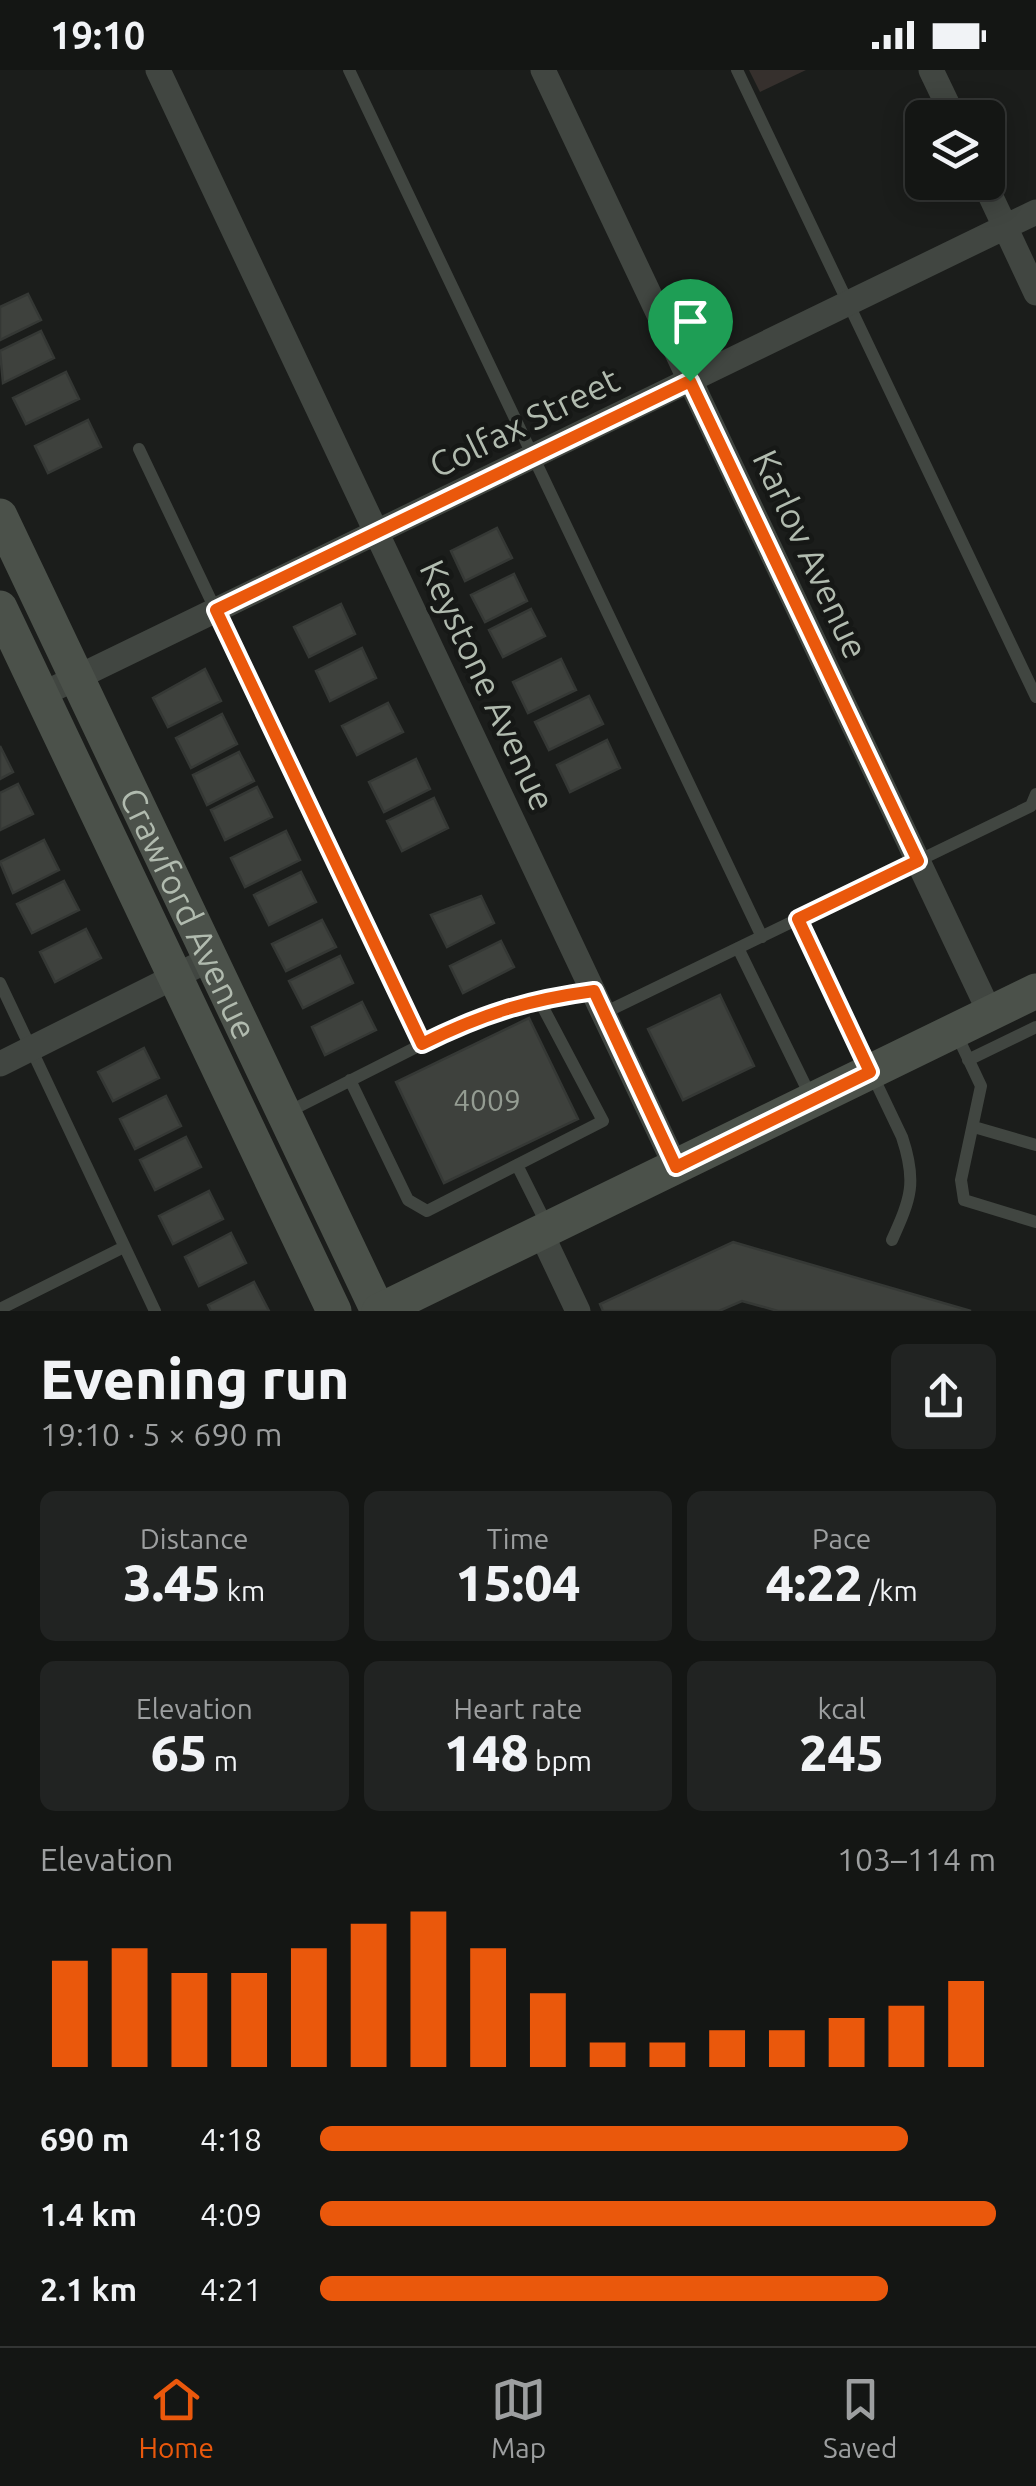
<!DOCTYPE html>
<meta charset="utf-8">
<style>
body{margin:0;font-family:Ubuntu,sans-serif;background:#212322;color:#f1f3f6;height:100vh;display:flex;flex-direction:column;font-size:38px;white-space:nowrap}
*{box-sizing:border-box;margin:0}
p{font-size:32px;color:#9d9fa0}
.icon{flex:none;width:55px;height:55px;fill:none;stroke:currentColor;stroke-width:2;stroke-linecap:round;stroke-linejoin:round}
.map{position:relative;height:1241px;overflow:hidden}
.sheet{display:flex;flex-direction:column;background:#141614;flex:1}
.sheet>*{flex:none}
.fabs{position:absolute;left:905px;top:30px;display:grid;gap:20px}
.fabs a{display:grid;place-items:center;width:100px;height:100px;border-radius:15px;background:#141614;box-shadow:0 5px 25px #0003,0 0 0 2px #333534;font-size:50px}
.pin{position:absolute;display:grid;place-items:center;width:85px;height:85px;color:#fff;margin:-102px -42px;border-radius:50% 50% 50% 0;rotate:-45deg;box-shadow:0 0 10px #0007}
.pin .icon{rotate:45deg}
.round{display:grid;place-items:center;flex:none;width:105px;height:105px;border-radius:15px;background:#212322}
.head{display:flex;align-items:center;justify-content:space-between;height:170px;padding:0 40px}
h1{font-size:55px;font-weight:800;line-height:75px}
.stats{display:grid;grid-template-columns:repeat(3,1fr);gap:15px;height:170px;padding:10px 40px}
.stats div{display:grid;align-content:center;border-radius:15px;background:#212322;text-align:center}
.stats b{font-size:50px;font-weight:800}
.stats small{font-size:28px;font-weight:400}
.stats p{font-size:28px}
.chart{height:280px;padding:20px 40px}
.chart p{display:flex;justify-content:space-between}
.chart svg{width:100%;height:180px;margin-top:10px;stroke:#ea580c;stroke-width:6}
ul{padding:0 40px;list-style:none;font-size:32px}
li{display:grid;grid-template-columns:160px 120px 1fr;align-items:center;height:75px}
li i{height:25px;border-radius:12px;background:#ea580c}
.status{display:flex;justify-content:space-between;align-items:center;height:70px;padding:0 50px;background:#141614;direction:ltr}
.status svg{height:28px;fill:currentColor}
.tab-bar{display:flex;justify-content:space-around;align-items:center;height:140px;border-top:2px solid #333534;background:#141614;font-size:28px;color:#9d9fa0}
.tab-bar a{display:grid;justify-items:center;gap:5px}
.tab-bar .on{color:#ea580c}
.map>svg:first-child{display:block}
</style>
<div class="status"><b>19:10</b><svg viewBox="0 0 49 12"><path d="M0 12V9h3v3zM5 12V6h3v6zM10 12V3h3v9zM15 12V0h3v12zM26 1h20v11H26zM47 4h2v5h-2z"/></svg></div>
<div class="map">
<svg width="1036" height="1241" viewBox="0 0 1036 1241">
<rect width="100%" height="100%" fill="#1b1d1b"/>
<path fill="#36302d" d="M749 0H806L760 22Z"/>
<path fill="#3e413d" stroke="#353835" stroke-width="2.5" d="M28 224 41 250 0 270V237Z
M41 261 54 288 3 313 0 281Z
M66 302 79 329 26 354 13 328Z
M88 350 101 377 48 403 35 376Z
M497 458 512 488 465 511 451 481Z
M514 504 527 531 485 552 471 525Z
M341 534 355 564 309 587 294 557Z
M531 539 545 566 503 587 489 560Z
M362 578 376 608 330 631 316 601Z
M561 589 576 620 528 643 513 612Z
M205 599 221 631 168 657 153 628Z
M589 626 603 654 549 680 535 652Z
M388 633 403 662 357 685 342 656Z
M222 644 237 674 191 698 176 668Z
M607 670 620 698 570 722 557 695Z
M0 676 13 702 0 709Z
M239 682 254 711 207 735 193 705Z
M416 689 430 719 384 742 369 712Z
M18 714 33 744 0 760V723Z
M257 717 272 747 225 770 211 740Z
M434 728 448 758 402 781 387 751Z
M286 761 300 790 245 817 231 788Z
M44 770 59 800 13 823 0 792Z
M301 802 316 832 269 855 254 825Z
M64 811 79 840 32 863 17 834Z
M481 826 494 853 447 877 431 845Z
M322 850 336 877 286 901 272 874Z
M86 859 101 888 55 912 40 882Z
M501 871 514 897 463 923 450 896Z
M340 886 353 913 303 938 289 911Z
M720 925 754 996 683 1030 648 959Z
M362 932 376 960 325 985 312 957Z
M529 948 578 1049 444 1113 396 1012Z
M144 978 159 1008 113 1031 98 1002Z
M166 1026 181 1056 135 1079 120 1049Z
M186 1067 201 1097 155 1120 140 1090Z
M209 1121 223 1149 173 1174 159 1146Z
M231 1163 246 1193 199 1216 185 1187Z
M733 1172 971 1241H778L742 1231 719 1241H603L600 1234Z
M254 1212 269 1241H211L208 1235Z"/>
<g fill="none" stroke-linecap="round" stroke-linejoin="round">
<path stroke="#414641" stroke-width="12" d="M349 0 762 867
M737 0 1036 627
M139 379 422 974
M798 849 902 1067C917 1112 911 1128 892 1170
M738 878 811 1027
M0 913 155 1241
M604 943 1031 736 1036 724
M956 963 981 1016 961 1110 964 1130 1036 1152
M968 990 1036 957
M350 1010 408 1130 427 1141 603 1051 538 928
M286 1043 482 944 538 928 593 921
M974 1057 1036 1075
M517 1095 548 1157
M0 1239 124 1177"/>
<path stroke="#414641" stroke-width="25" d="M158 0 676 1097
M543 0 990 943
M931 0 954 48
M984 112 1036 223
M41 625 1036 142
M0 994 210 889
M541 1163 578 1241"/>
<g stroke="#4b514a" stroke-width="35">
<path id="s1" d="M0 446 378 1241"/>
<path d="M0 538 334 1241"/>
<path d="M379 1241 1036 921"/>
</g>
</g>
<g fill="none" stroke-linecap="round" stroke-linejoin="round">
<defs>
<path id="route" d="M690 311 918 791 798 849 870 1002 676 1097 594 921C527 930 482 944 422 974L216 540Z"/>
</defs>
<use href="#route" stroke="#fff" stroke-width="20"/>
<use href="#route" stroke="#ea580c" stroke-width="12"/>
</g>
<g text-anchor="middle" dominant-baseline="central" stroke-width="9" stroke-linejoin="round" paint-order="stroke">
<g font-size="30" fill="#949c92">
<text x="487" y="1030">4009</text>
</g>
<g font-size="35" fill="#b1bbaf" stroke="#161816">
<text transform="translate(524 352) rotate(-26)">Colfax Street</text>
<text transform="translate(811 484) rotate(65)">Karlov Avenue</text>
<text transform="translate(488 615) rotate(65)">Keystone Avenue</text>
<text stroke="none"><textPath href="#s1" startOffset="440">Crawford Avenue</textPath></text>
</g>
</g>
</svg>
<div class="fabs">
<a><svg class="icon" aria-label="layers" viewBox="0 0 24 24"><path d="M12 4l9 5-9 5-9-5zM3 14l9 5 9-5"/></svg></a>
</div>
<div class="pin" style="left:690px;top:311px;background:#1e9e55"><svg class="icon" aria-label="arrive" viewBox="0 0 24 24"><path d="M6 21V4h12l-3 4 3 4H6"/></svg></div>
</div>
<section class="sheet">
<div class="head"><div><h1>Evening run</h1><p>19:10 · 5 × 690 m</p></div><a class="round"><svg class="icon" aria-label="share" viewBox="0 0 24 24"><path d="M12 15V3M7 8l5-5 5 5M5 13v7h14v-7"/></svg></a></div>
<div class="stats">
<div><p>Distance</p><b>3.45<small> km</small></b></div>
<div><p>Time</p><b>15:04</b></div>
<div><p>Pace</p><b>4:22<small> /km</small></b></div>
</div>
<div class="stats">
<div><p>Elevation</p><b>65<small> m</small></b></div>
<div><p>Heart rate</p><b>148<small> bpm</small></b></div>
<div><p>kcal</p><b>245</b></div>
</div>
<div class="chart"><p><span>Elevation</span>103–114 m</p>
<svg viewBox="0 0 160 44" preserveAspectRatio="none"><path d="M5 44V18M15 44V15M25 44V21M35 44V21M45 44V15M55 44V9M65 44V6M75 44V15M85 44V26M95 44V38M105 44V38M115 44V35M125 44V35M135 44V32M145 44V29M155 44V23"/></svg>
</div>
<ul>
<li><b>690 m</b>4:18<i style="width:87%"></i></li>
<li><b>1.4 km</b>4:09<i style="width:100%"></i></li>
<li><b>2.1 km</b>4:21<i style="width:84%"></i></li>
</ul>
</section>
<nav class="tab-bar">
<a class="on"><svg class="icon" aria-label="home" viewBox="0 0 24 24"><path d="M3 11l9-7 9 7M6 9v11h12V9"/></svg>Home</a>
<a><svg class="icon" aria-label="map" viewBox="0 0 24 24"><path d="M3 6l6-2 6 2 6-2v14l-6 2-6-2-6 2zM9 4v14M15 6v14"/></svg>Map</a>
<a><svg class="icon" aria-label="saved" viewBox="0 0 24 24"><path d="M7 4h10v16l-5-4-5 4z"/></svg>Saved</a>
</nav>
